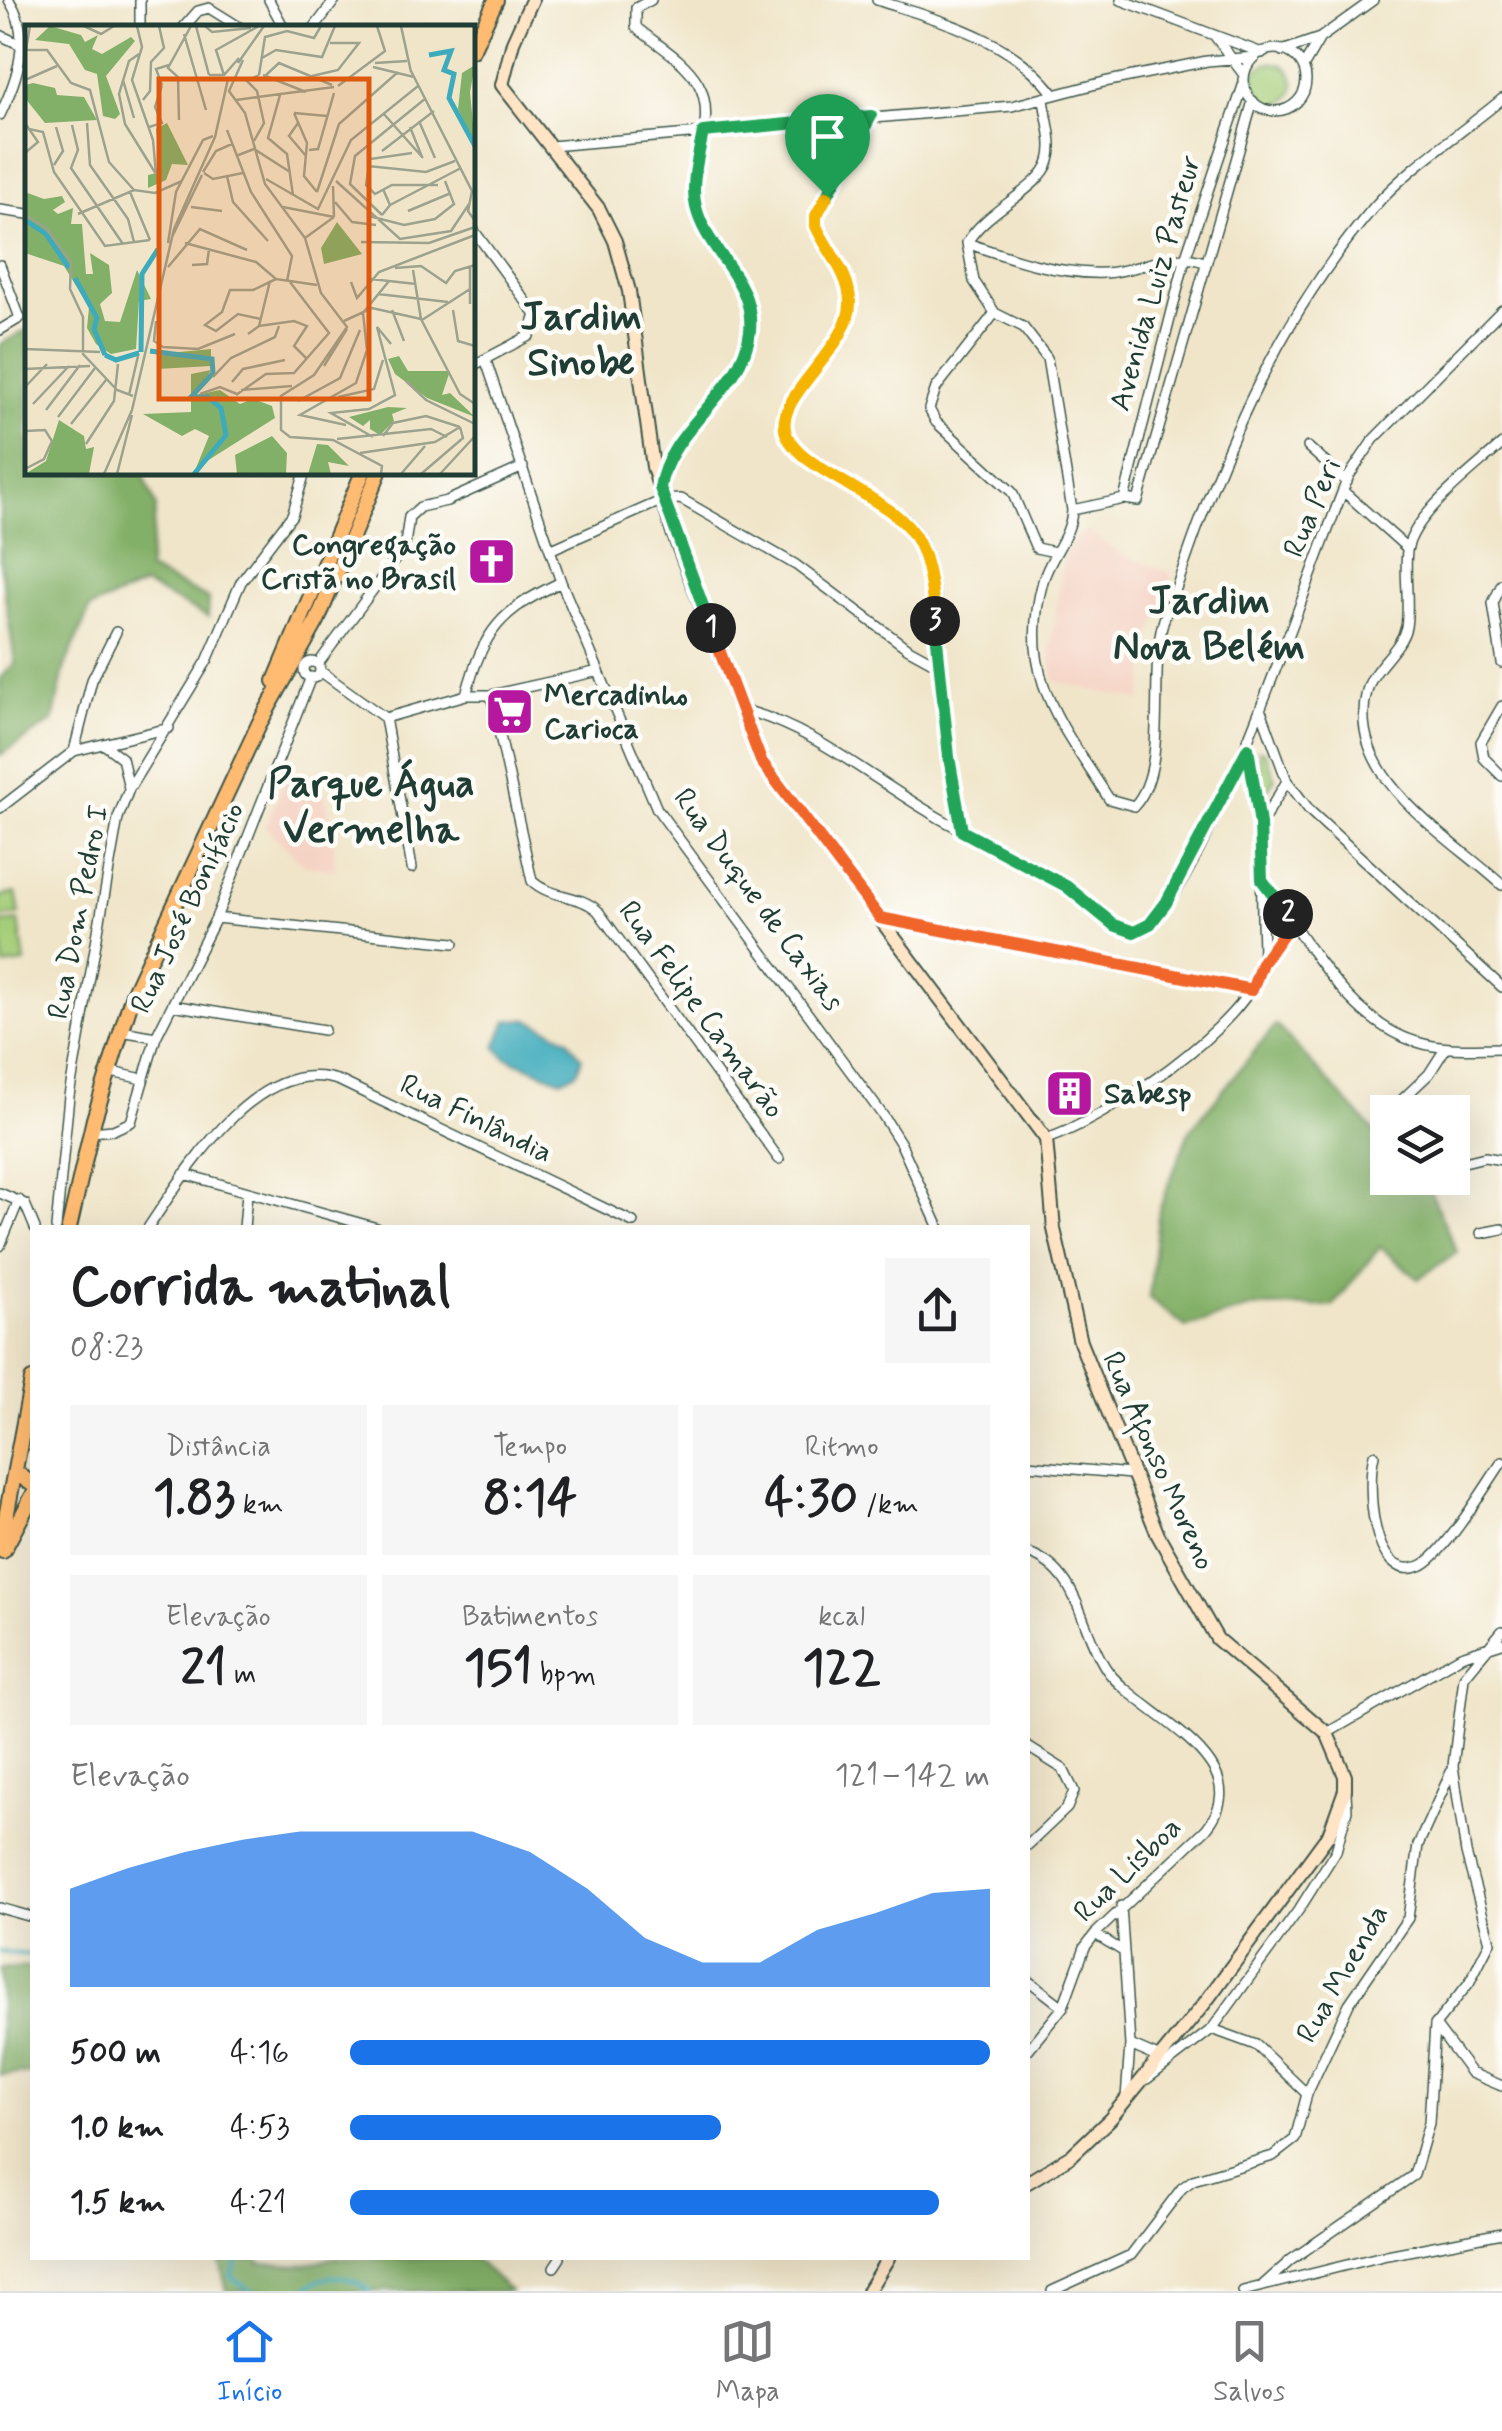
<!DOCTYPE html>
<html lang="pt">
<meta charset="utf-8">
<style>
body{margin:0;font-family:Mynerve,sans-serif;background:#f6f6f6;color:#202124;height:100vh;display:flex;flex-direction:column;font-size:38px;white-space:nowrap}
*{box-sizing:border-box;margin:0}
p{font-size:32px;color:#757577}
.icon{flex:none;width:55px;height:55px;fill:none;stroke:currentColor;stroke-width:2;stroke-linecap:round;stroke-linejoin:round}
.map{position:relative;flex:1;overflow:hidden}
.details{position:absolute;left:30px;top:1225px;width:1000px;height:1035px;display:flex;flex-direction:column;background:#fff;border-radius:0px;box-shadow:0 10px 40px #0002}
.details>*{flex:none}
.tools{position:absolute;left:1370px;top:1095px;display:grid;gap:20px}
.tools a{display:grid;place-items:center;width:100px;height:100px;border-radius:0px;background:#fff;box-shadow:0 10px 40px #0002;font-size:50px}
.pin{position:absolute;display:grid;place-items:center;width:85px;height:85px;color:#fff;margin:-102px -42px;border-radius:50% 50% 50% 0;rotate:-45deg;box-shadow:0 0 10px #0007}
.pin .icon{rotate:45deg}
.km{position:absolute;width:50px;height:50px;margin:-25px;border-radius:50%;background:#222;color:#fff;font-size:28px;line-height:50px;text-align:center}
.round{display:grid;place-items:center;flex:none;width:105px;height:105px;border-radius:0px;background:#f6f6f6}
.head{display:flex;align-items:center;justify-content:space-between;height:170px;padding:0 40px}
h1{font-size:55px;font-weight:700;line-height:75px}
.metrics{display:grid;grid-template-columns:repeat(3,1fr);gap:15px;height:170px;padding:10px 40px}
.metrics div{display:grid;align-content:center;border-radius:0px;background:#f6f6f6;text-align:center}
.metrics b{font-size:50px;font-weight:700}
.metrics small{font-size:28px;font-weight:400}
.metrics p{font-size:28px}
.chart{height:280px;padding:20px 40px}
.chart p{display:flex;justify-content:space-between}
.chart svg{width:100%;height:180px;margin-top:10px;fill:#1a73e8;opacity:.7}
ul{padding:0 40px;list-style:none;font-size:32px}
li{display:grid;grid-template-columns:160px 120px 1fr;align-items:center;height:75px}
li i{height:25px;border-radius:12px;background:#1a73e8}
.dock{display:flex;justify-content:space-around;align-items:center;height:140px;border-top:2px solid #e0e0e0;background:#fff;font-size:28px;color:#757577}
.dock a{display:grid;justify-items:center;gap:5px}
.dock .selected{color:#1a73e8}
.map>svg:first-child{display:block}
</style>
<div class="map">
<svg width="1502" height="2291" viewBox="0 0 1502 2291">
<rect width="100%" height="100%" fill="#fdfcf7"/>
<filter id="ink" filterUnits="userSpaceOnUse"><feTurbulence type="fractalNoise" baseFrequency=".01" numOctaves="2"/><feDisplacementMap in="SourceGraphic" scale="20" xChannelSelector="R" yChannelSelector="G"/><feConvolveMatrix kernelMatrix="1 2 1 2 8 2 1 2 1" color-interpolation-filters="sRGB"/></filter>
<filter id="wash" filterUnits="userSpaceOnUse"><feTurbulence type="fractalNoise" baseFrequency=".0048" numOctaves="4" result="noise"/><feDisplacementMap in="SourceGraphic" scale="40" xChannelSelector="R" yChannelSelector="G"/><feGaussianBlur stdDeviation="2.25" result="paint"/><feColorMatrix in="noise" values="0 0 0 0 0 0 0 0 0 0 0 0 0 0 0 0 0 1.4 0 .05"/><feComposite in="paint" operator="in"/></filter>
<g filter="url(#wash)">
<rect width="100%" height="100%" fill="#f0e5c9"/>
<path fill="#f5d2c3" d="M1086 530 1121 554 1172 574 1150 641 1141 701 1054 681 1050 652 1065 551Z
M289 769 321 778 333 831 335 870 304 865 265 827Z"/>
<path fill="#a4cd78" stroke="#628556" stroke-width="2.5" d="M1252 84a21 21 0 1 1 42 0a21 21 0 1 1-42 0Z
M1259 750 1265 752 1275 778 1262 798Z
M16 893 20 914 0 918V896Z
M19 921 25 963 4 966 0 923Z"/>
<path fill="#83b068" stroke="#51764e" stroke-width="2.5" d="M27 330 28 472 143 473 156 507 148 570 209 599 208 617 144 585 90 608 64 669 53 721 0 755V678L15 663 0 561V344Z
M1276 1025 1387 1145 1388 1178H1417L1430 1191 1457 1252 1418 1279 1380 1247 1333 1306 1254 1307 1186 1327 1149 1298 1159 1210 1189 1132Z
M32 1967V2073L0 2075V1969Z
M219 2258H259V2263L306 2265 330 2258H474L510 2291H227Z"/>
<path fill="#3dabbb" stroke="#2e7478" stroke-width="2.5" d="M528 1019 567 1038 582 1058 577 1072 561 1080 505 1057 496 1047 507 1021Z"/>
<g fill="none" stroke-linecap="round" stroke-linejoin="round">
<path stroke="#3dabbb" stroke-width="4" d="M0 1952 32 1955
M238 2258 231 2277 252 2291
M301 2291C327 2273 345 2271 370 2291"/>
</g>
</g>
<g filter="url(#ink)">
<g fill="none" stroke-linecap="round" stroke-linejoin="round">
<defs>
<path id="minor" d="M269 0 284 28
M651 0 636 8V27C657 45 684 59 698 83 719 119 689 167 695 205 703 254 760 280 749 336 738 392 667 433 660 486
M877 0C941 21 1011 38 1054 94
M1121 0 1262 53
M140 28V0
M183 28 198 11 209 8 241 28
M314 28 335 0
M0 35 21 45
M1214 35 1244 75
M1244 80a31 31 0 1 1 62 0a31 31 0 1 1-62 0Z
M1282 51 1320 38 1373 0
M1303 67 1320 38
M0 115C17 80 33 36 9 0
M871 117 816 216C818 255 861 279 848 322 838 355 775 397 786 431 801 480 889 491 916 532 943 572 939 668 944 718 949 756 956 793 962 831
M551 146 1012 106 1104 82 1207 61 1255 57
M0 210 28 214
M472 228 536 315 529 336 472 366
M967 243C1010 258 1059 275 1105 273 1140 271 1170 250 1204 262
M0 265 20 318 0 330
M995 313 1023 327 1047 358 1072 510C1071 537 1050 556 1043 581 1017 676 1061 723 1109 799L1134 806C1170 769 1148 674 1163 623 1167 608 1174 595 1179 580 1225 444 1280 317 1374 207 1405 170 1464 131 1502 99
M995 313 936 388 929 409 936 422 1012 492 1036 548 1055 552
M995 313 974 281 967 243C985 210 1040 190 1049 161 1055 143 1046 118 1044 99
M486 361 561 582 657 809 884 1117 901 1144 939 1228
M1502 444C1475 469 1413 514 1407 551 1404 576 1410 602 1406 627 1400 652 1373 666 1367 691 1344 777 1448 835 1502 885
M1308 447 1347 482
M1343 491 1407 548
M1124 499 1186 256 1244 83
M1072 510 1124 499 1138 501 1253 101
M552 549 663 500 681 499 796 565 907 648 938 665
M1502 584 1493 603 1502 663
M304 670a8 8 0 1 1 16 0a8 8 0 1 1-16 0Z
M318 664 392 564 405 544 409 517 420 507 447 501 523 467
M320 671 385 718 466 695H491L599 671
M466 695C484 629 501 611 561 582
M491 695 532 881C551 899 579 893 598 911L779 1159
M1502 706 1481 742 1484 758 1502 776
M744 710C818 730 875 782 941 819 984 843 1035 862 1074 892 1089 904 1115 934 1137 931 1197 921 1319 542 1349 476L1374 439 1502 310
M1262 713 1287 781 1310 811 1502 987
M385 718 412 868
M106 746 122 758 129 788
M74 751 92 680 116 632
M0 808 74 751 169 728
M1261 824 1287 781
M1263 881C1305 936 1347 1022 1417 1042 1445 1051 1473 1048 1502 1048
M216 918 454 943
M880 918 1252 990
M1262 962 1293 920
M172 1005 324 1030
M121 1031 156 1037
M107 1071 143 1079
M1389 1112 1429 1074 1445 1049
M91 1132 113 1130 131 1122 156 1037 216 918 311 677
M1046 1139C1103 1121 1250 1025 1262 963 1264 949 1262 932 1262 917 1262 859 1258 805 1248 748
M1452 1165 1485 1157 1502 1160
M184 1174 377 1228
M0 1193 25 1204 35 1228
M56 1228 69 1096 118 818 129 789 207 661 241 582 292 515 305 472
M148 1228C187 1170 258 1052 340 1081L633 1222
M244 1228 247 1193
M1481 1233 1502 1229
M0 1246 19 1200
M1374 1455C1367 1482 1370 1585 1420 1566 1443 1557 1486 1485 1502 1462
M1028 1465 1131 1474
M1028 1553C1081 1571 1079 1629 1107 1670 1138 1714 1263 1760 1206 1829L1095 1934 1085 1947 1063 2007 1028 2050
M1327 1733 1461 1656 1502 1643
M1028 1747 1063 1769 1074 1791 1067 1808 1028 1845
M1121 1906 1130 2045 1126 2098
M0 1908 32 1917
M1095 1934 1121 1950
M1028 1980 1063 2007
M1435 2025 1471 2073 1502 2086
M1212 2029 1256 2045 1307 2094
M1130 2045 1160 2058
M1147 2079 1212 2029 1300 1908 1336 1851 1347 1810 1346 1793
M554 2267 560 2258
M1263 2285 1291 2260 1414 2175 1429 2123 1435 2025 1469 1983 1490 1942 1466 1853 1453 1766 1464 1677 1502 1631
M1052 2291 1131 2255 1182 2188 1193 2180 1273 2156 1295 2139 1307 2094 1349 2004 1408 1918 1418 1845 1451 1772
M1243 2291 1387 2255 1502 2233"/>
<path id="secondary" d="M532 0 513 42 502 85 599 209 615 241 629 291 653 467 672 530 761 761 1046 1139 1054 1229 1080 1342 1158 1535 1217 1639 1327 1733 1345 1776V1790L1329 1834 1204 2004 1110 2119 1071 2156 1028 2182
M868 2291 888 2258"/>
<path id="primary" d="M472 50 496 0
M275 681 363 472
M69 1228 94 1119 133 994 259 724 317 621 379 472
M15 1472 32 1484
M0 1549 32 1380
M3 1551 32 1497"/>
</defs>
<use href="#minor" stroke="#3e564a" stroke-width="12"/>
<use href="#secondary" stroke="#3e564a" stroke-width="16"/>
<use href="#primary" stroke="#3e564a" stroke-width="18"/>
<use href="#minor" stroke="#fff" stroke-width="9"/>
<use href="#secondary" stroke="#ffe4c6" stroke-width="12"/>
<use href="#primary" stroke="#ffbb71" stroke-width="14"/>
</g>
</g>
<g fill="none" stroke-linecap="round" stroke-linejoin="round" filter="url(#ink)">
<defs>
<path id="split-1" d="M711 628 660 488C668 428 743 393 750 331 755 279 707 253 696 207 690 184 699 154 703 132L871 116 827 196"/>
<path id="split-2" d="M711 628 761 761 880 918 1252 990 1262 963 1293 920 1288 914"/>
<path id="split-3" d="M935 621 949 757 962 831 1066 886 1114 925 1134 932 1150 924 1166 903 1248 748 1260 824 1262 880 1288 914"/>
<path id="split-4" d="M827 196 816 216V226C827 251 850 274 850 302 852 349 769 398 787 436 795 452 813 463 827 472 909 522 926 520 935 621"/>
</defs>
<use href="#split-1" stroke="#fff" stroke-width="20"/>
<use href="#split-2" stroke="#fff" stroke-width="20"/>
<use href="#split-3" stroke="#fff" stroke-width="20"/>
<use href="#split-4" stroke="#fff" stroke-width="20"/>
<use href="#split-1" stroke="#22a559" stroke-width="12"/>
<use href="#split-2" stroke="#f0652b" stroke-width="12"/>
<use href="#split-3" stroke="#22a559" stroke-width="12"/>
<use href="#split-4" stroke="#f5b400" stroke-width="12"/>
</g>
<defs>
<symbol id="church-square" viewBox="-11 -11 22 22"><rect x="-9" y="-9" width="18" height="18" rx="4" fill="#b5179e" stroke="#fdfcf7"/><path d="M-1.2-6h2.4v3.5h3.3v2.4h-3.3V6h-2.4V-.1h-3.3v-2.4h3.3Z" fill="#fff"/></symbol>
<symbol id="supermarket-square" viewBox="-11 -11 22 22"><rect x="-9" y="-9" width="18" height="18" rx="4" fill="#b5179e" stroke="#fdfcf7"/><path d="M-6-5.5h2.5l.6 2H6L4.5 2H-2.5L-4.4-4H-6ZM-1.5 3.2a1.3 1.3 0 1 0 .1 0ZM3 3.2a1.3 1.3 0 1 0 .1 0Z" fill="#fff"/></symbol>
<symbol id="building-square" viewBox="-11 -11 22 22"><rect x="-9" y="-9" width="18" height="18" rx="4" fill="#b5179e" stroke="#fdfcf7"/><path d="M-4-6H4V6H1V3H-1V6H-4ZM-2.5-4.3h1.7v1.8h-1.7ZM.8-4.3h1.7v1.8H.8ZM-2.5-1h1.7V.8h-1.7ZM.8-1h1.7V.8H.8Z" fill="#fff"/></symbol>
</defs>
<g fill-rule="evenodd">
<use href="#church-square" x="464" y="534" width="55" height="55"/>
<use href="#supermarket-square" x="482" y="684" width="55" height="55"/>
<use href="#building-square" x="1042" y="1066" width="55" height="55"/>
</g>
<g text-anchor="middle" dominant-baseline="central" stroke-width="9" stroke-linejoin="round" paint-order="stroke">
<g font-size="30" fill="#1f3d34" stroke="#fdfcf7">
<text transform="translate(1156 283) rotate(-74)">Avenida Luiz Pasteur</text>
<text transform="translate(1313 508) rotate(-67)">Rua Peri</text>
<text transform="translate(758 900) rotate(54)">Rua Duque de Caxias</text>
<text transform="translate(188 908) rotate(-65)">Rua José Bonifácio</text>
<text transform="translate(79 912) rotate(-79)">Rua Dom Pedro I</text>
<text transform="translate(701 1010) rotate(54)">Rua Felipe Camarão</text>
<text transform="translate(476 1119) rotate(26)">Rua Finlândia</text>
<text transform="translate(1158 1461) rotate(66)">Rua Afonso Moreno</text>
<text transform="translate(1128 1870) rotate(-44)">Rua Lisboa</text>
<text transform="translate(1343 1974) rotate(-60)">Rua Moenda</text>
</g>
<g font-size="30" font-weight="bold" fill="#1f3d34" stroke="#fdfcf7" text-anchor="start">
<text x="456" y="545" text-anchor="end">Congregação<tspan x="456" dy="34">Cristã no Brasil</tspan></text>
<text x="544" y="695">Mercadinho<tspan x="544" dy="34">Carioca</tspan></text>
<text x="1104" y="1094">Sabesp</text>
</g>
<g font-size="40" font-weight="bold" fill="#1f3d34" stroke="#fdfcf7">
<text x="581" y="318">Jardim<tspan x="581" dy="46">Sinobe</tspan></text>
<text x="1209" y="602">Jardim<tspan x="1209" dy="46">Nova Belém</tspan></text>
<text x="371" y="785">Parque Água<tspan x="371" dy="46">Vermelha</tspan></text>
</g>
</g>
<g transform="translate(25 25)">
<rect width="450" height="450" fill="#f0e5c9"/>
<path d="M25 1 56 10 60 17 73 10 67 24 77 29 106 12 110 16 81 51 95 89 90 94 78 91 72 49 60 45 44 19 10 15ZM450 40 445 67 450 120 433 84 437 48ZM8 58 30 63 32 70 59 72 72 95 20 98 0 73V60ZM142 98 163 140 147 139 141 155 123 163V150L136 147 131 104ZM0 167 19 174 37 171 40 177 28 185 33 189 48 183 46 199H57L61 249H68L65 228 84 240 87 268 75 279 80 296 95 297 112 245 126 274 114 276 111 324 86 329 71 319 62 303 64 282 39 241 0 228ZM312 197 337 229 299 239 296 223ZM186 324V341L132 344 134 329ZM374 331 383 346H425L417 370 425 368 450 392 402 373 370 349 363 334ZM186 345 171 370 195 365 215 379 228 374 247 381 250 393 171 443 184 411 170 404 157 411 118 389 166 387V349ZM363 382 382 383 367 389 369 396 355 410 345 404V395L338 401 324 392ZM34 395 59 411 61 424 69 422 64 449H0L21 436ZM247 411 262 428 261 449H212L210 430ZM292 419 303 420 324 441 303 437 306 449H283Z" fill="#83b068"/>
<path fill="none" stroke="#3dabbb" stroke-width="5" d="M404 30 426 26 419 45 429 49 424 73 450 121M0 195 21 209 44 243M50 253 72 293 69 304 80 330M125 326 187 334 188 348 166 372H183L196 383 201 410 169 449M116 327 117 249 133 224M80 330 91 335 114 328"/>
<path fill="none" stroke="#9ca28d" stroke-width="2.5" d="M5 1 1 25H22L46 58 65 65 84 137 109 165M59 1 76 9 89 1M112 1 117 22 107 55 128 115 131 149M171 1 184 50M180 1 187 7 226 3M376 1 386 47M159 9 181 85M114 29 104 36 94 69 100 99 131 149M237 33 251 25 297 32 310 1M218 35 204 66 220 88 240 159 280 213 296 268 322 302 289 350 256 371V405L265 412 308 415 357 441 356 449M213 38 239 1M350 38 382 36M348 42 389 52M386 46 447 166 443 186 450 196M184 50H199L214 33M199 50 191 25 234 1M234 50 240 12 262 6 289 13 296 1M238 50 281 67M241 50 254 38 307 60M287 51 313 45 334 18H305M0 55 32 41M98 55 109 93M137 60 131 44 144 40M313 61 360 26 352 1M255 70 243 113 262 129 268 170M118 75 125 66 126 37 139 23 134 1M211 75 309 62M269 88 282 118 279 151 292 167M269 88 302 91M358 88 398 133M154 95 153 52 143 43 166 1M394 96 410 133M0 98 13 117 0 128M62 98 65 140 103 194 109 217M273 98 264 111 281 131M47 100 53 125 46 143 98 219M124 102 137 98 130 82 137 60M385 102 397 132M4 104 18 107 29 147 80 221 125 215M202 105 226 167 267 231 262 256M229 116 239 98 232 66 222 56 234 50M284 125 293 124 309 68M357 126 409 86M387 128 345 134 341 160 350 169 367 160H413M211 131 229 124 265 147M29 140 38 126 31 102M343 141 401 147 430 136M178 147 191 126 207 119M179 148 188 154 218 148M202 151 208 177 243 216M241 154 293 184 326 115 393 61M311 156 375 214 426 206 444 179M308 161 309 192M105 167 125 215M292 167 314 99 373 47M310 177 327 197 351 200M365 180 436 143M166 182 197 186M258 182 309 192M383 186 426 168M53 189 109 165 130 168 157 156M0 190 20 202 46 237 45 264 58 292V329L92 365 108 371M357 190 325 159 330 131 401 73M357 190 365 180 358 164M344 191 379 200 410 194 429 179 420 156M147 212 177 150M280 213 309 192M336 217 404 218 450 202M143 218 151 167 178 115 188 111M160 218 231 237 251 254M167 240 182 239 184 224M143 242 175 204 222 225M370 243 396 241 421 258 430 246 450 240M388 245 396 294 435 369 450 379M251 254 292 260M346 254 391 259M326 257 332 273 354 247 450 210M353 269 423 277M445 279V242M367 285 379 316M428 285 433 316 450 321M236 294 213 289 191 306 180 300 197 287 205 265H228L251 254M397 295 445 264M131 296 129 316 138 322 173 324 210 309M319 296 347 283 396 294M234 301 269 296 282 301 269 321 282 334M223 309 234 301 245 256M0 324 75 327M299 341 322 304M0 344 65 341M188 352 206 333 250 312 254 301M381 356 401 375 450 399M207 357 218 344 260 335M0 362 22 339M216 365 267 361M175 369 195 362 212 369M104 370 113 331M211 370 241 349 269 348 304 308 265 257M313 372 349 364 358 335M273 376 315 353 335 305M8 379 44 341M21 385 55 340M33 392 70 343M46 399 81 355M321 400 275 390 331 358 342 325 338 288 364 256M0 406 20 405 27 416 19 434 0 444M358 411 368 398 401 391 435 402M348 412 306 388 344 384 370 370 352 302 366 319M312 414 406 404 422 412M61 419 89 376 93 339M335 428 410 417 435 402M79 449 107 385 149 204 190 112 203 54M92 449 107 390M376 449 400 421M396 449 438 413 435 402M415 449 450 411"/>
<path fill="#de580e" fill-opacity="0.15" stroke="#de580e" stroke-width="5" d="M134 54H344V374H134Z"/>
<rect width="450" height="450" fill="none" stroke="#1f3d34" stroke-width="5"/>
</g>
</svg>
<div class="tools">
<a><svg class="icon" aria-label="layers" viewBox="0 0 24 24"><path d="M12 4l9 5-9 5-9-5zM3 14l9 5 9-5"/></svg></a>
</div>
<div class="pin" style="left:827px;top:196px;background:#1e9e55"><svg class="icon" aria-label="arrive" viewBox="0 0 24 24"><path d="M6 21V4h12l-3 4 3 4H6"/></svg></div>
<b class="km" style="left:711px;top:628px">1</b>
<b class="km" style="left:1288px;top:914px">2</b>
<b class="km" style="left:935px;top:621px">3</b>
<section class="details">
<div class="head"><div><h1>Corrida matinal</h1><p>08:23</p></div><a class="round"><svg class="icon" aria-label="share" viewBox="0 0 24 24"><path d="M12 15V3M7 8l5-5 5 5M5 13v7h14v-7"/></svg></a></div>
<div class="metrics">
<div><p>Distância</p><b>1.83<small> km</small></b></div>
<div><p>Tempo</p><b>8:14</b></div>
<div><p>Ritmo</p><b>4:30<small> /km</small></b></div>
</div>
<div class="metrics">
<div><p>Elevação</p><b>21<small> m</small></b></div>
<div><p>Batimentos</p><b>151<small> bpm</small></b></div>
<div><p>kcal</p><b>122</b></div>
</div>
<div class="chart"><p><span>Elevação</span>121–142 m</p>
<svg viewBox="0 0 160 44" preserveAspectRatio="none"><path d="M0 44V20L10 15L20 11L30 8L40 6L50 6L60 6L70 6L80 11L90 20L100 32L110 38L120 38L130 30L140 26L150 21L160 20V44z"/></svg>
</div>
<ul>
<li><b>500 m</b>4:16<i style="width:100%"></i></li>
<li><b>1.0 km</b>4:53<i style="width:58%"></i></li>
<li><b>1.5 km</b>4:21<i style="width:92%"></i></li>
</ul>
</section>
</div>
<nav class="dock">
<a class="selected"><svg class="icon" aria-label="home" viewBox="0 0 24 24"><path d="M3 11l9-7 9 7M6 9v11h12V9"/></svg>Início</a>
<a><svg class="icon" aria-label="map" viewBox="0 0 24 24"><path d="M3 6l6-2 6 2 6-2v14l-6 2-6-2-6 2zM9 4v14M15 6v14"/></svg>Mapa</a>
<a><svg class="icon" aria-label="saved" viewBox="0 0 24 24"><path d="M7 4h10v16l-5-4-5 4z"/></svg>Salvos</a>
</nav>
